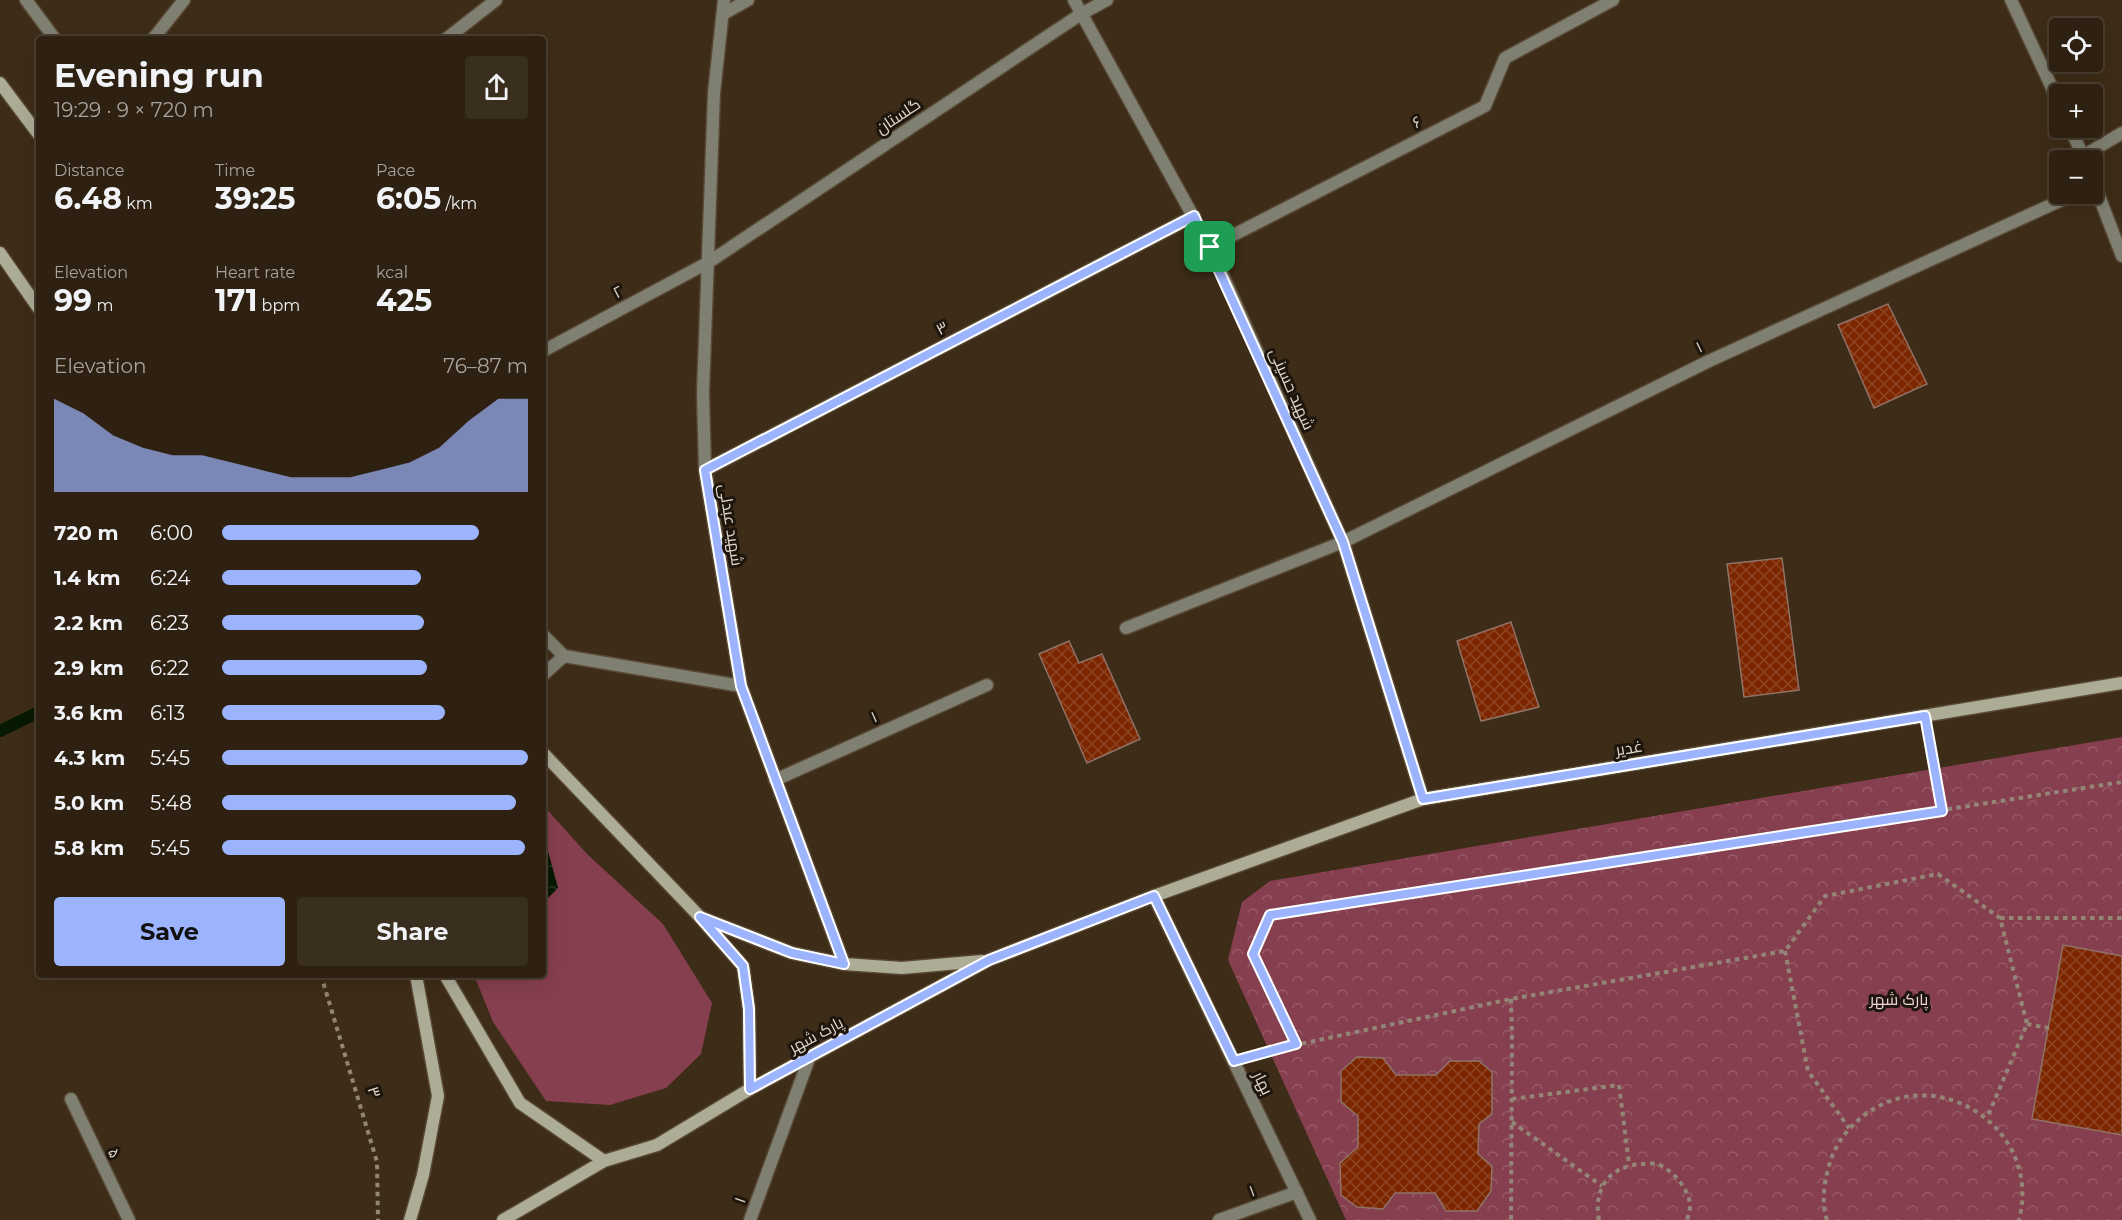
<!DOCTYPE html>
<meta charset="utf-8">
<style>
body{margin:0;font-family:Montserrat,Cairo,sans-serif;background:#3a2e1f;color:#f1f3f6;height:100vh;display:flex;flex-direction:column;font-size:22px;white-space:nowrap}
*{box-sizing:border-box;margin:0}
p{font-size:20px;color:#a7a39f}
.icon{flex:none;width:33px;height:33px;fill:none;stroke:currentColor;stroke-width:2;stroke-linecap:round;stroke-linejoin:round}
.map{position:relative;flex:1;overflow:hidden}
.side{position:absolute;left:36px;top:36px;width:510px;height:942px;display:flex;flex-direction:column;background:#2e2111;border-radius:6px;box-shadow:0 6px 24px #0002,0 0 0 2px #493e31}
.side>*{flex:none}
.controls{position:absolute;left:2049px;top:18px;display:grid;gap:12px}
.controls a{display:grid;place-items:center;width:54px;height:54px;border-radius:6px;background:#2e2111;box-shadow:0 6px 24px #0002,0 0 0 2px #493e31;font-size:30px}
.pin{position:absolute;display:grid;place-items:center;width:51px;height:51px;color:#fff;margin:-26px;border-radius:12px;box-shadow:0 3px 9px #0006}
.round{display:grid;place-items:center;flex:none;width:63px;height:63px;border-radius:6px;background:#3a2e1f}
.headline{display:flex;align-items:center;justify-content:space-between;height:102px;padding:0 18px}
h1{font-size:33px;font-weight:700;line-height:45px}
.stats{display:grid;grid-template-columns:repeat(3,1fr);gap:9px;height:102px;padding:6px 18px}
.stats div{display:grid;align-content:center}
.stats b{font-size:30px;font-weight:700}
.stats small{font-size:16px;font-weight:400}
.stats p{font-size:16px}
.chart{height:168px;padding:12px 18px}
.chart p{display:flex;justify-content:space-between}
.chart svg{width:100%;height:108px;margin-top:6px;fill:#9cb4fd;opacity:.7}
.button{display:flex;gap:12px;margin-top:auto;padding:12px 18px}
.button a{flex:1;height:69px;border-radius:6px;background:#9cb4fd;color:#111;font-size:24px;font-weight:700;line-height:69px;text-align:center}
.button a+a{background:#3a2e1f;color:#f1f3f6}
ul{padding:0 18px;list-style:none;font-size:20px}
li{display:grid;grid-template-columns:96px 72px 1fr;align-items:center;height:45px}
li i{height:15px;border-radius:8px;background:#9cb4fd}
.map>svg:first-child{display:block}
</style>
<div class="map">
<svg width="2122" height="1220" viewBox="0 0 2122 1220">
<defs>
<pattern id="park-crowns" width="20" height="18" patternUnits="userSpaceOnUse" patternTransform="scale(1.5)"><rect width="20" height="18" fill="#863f4f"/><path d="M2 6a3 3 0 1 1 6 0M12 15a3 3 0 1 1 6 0" fill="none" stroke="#975a67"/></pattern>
<pattern id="water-ripples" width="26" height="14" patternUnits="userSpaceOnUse" patternTransform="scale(1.5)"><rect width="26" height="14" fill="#081902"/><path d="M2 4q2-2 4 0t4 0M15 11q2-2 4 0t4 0" fill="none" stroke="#2c3a26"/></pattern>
<pattern id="building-cross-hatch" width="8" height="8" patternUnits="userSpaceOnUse" patternTransform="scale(1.5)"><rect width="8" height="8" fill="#7c2600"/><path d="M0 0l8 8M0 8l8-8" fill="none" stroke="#8e4524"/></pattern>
</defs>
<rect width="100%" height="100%" fill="#3d2c17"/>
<path fill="#863f4f" d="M543 805 587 854 663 924 712 1003 701 1054 666 1088 610 1105 546 1101 493 1022 474 975H543Z"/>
<path fill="url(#park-crowns)" d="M2122 737V1220H1346L1228 960 1242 902 1270 881Z"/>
<path fill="url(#water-ripples)" d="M543 848 548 851 558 888 543 903Z"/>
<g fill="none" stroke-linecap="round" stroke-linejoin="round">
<path stroke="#081902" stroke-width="12" d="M0 731 39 712"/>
</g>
<path fill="url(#building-cross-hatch)" stroke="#907267" stroke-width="1.5" d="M1888 304 1927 384 1874 408 1838 325Z
M1782 558 1799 690 1744 697 1727 564Z
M1511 622 1539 707 1481 721 1457 641Z
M1069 641 1079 663 1102 654 1140 739 1087 763 1039 654Z
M2063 945 2122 956V1135L2032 1119Z
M1357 1057 1383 1058 1396 1075H1436L1450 1061H1479L1492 1072V1114L1479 1124 1478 1154 1492 1166 1491 1191 1477 1211H1446L1435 1193H1395L1383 1209 1357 1207 1341 1195 1340 1163 1358 1147V1116L1341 1102V1071Z"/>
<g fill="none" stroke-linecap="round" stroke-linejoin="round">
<defs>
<path id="lane" d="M2083 156 2122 133
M1210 247 1485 106 1505 58 1613 0
M1126 628 1343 542
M775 780 987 685
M71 1099 129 1220"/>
<path id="street" d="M26 0 55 39
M724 0 714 93 703 393 705 470 741 686 844 964
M1074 0 1210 247 1343 542 1423 799
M2011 0 2060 105
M723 14 748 0
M153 39 184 0
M446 39 496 0
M2070 128 2085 160
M2092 178 2122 256
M543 351 709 262 1081 14 1107 0
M705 470 1194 216
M1343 542 1709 361 2075 194
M543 635 564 656 741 686
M543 675 564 656
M1154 896 1310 1220
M750 1220 810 1056
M1219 1220 1297 1192"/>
<path id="secondary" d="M0 83 39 135
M0 253 39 309
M543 753 700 917 743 966 749 1009 750 1089
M702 918 792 953 844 964 902 968 982 961
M445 975 520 1103 604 1161
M410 1220 423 1175 438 1096 416 975
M503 1220 604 1161 657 1145 750 1089 989 960 1154 896 1423 799 2122 683"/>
</defs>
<use href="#lane" stroke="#574733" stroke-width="15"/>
<use href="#street" stroke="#574733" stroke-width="15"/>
<use href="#secondary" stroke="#574733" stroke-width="15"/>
<path stroke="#948676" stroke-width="4" stroke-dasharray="4.5 4.5" stroke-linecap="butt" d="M1929 741 1943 811
M2000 918H2122
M1785 951 1808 1071 1849 1128
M321 975 377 1162 378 1220
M1511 999 1512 1036 1511 1220
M2027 1024 2049 1028
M1296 1044 1253 954 1270 915 2122 782
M1258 1053 1511 999 1785 951 1825 896 1938 874 2000 918 2027 1024 1987 1118
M1512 1099 1619 1085 1629 1164
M1512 1122 1602 1186
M1599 1220C1593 1188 1610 1165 1643 1164 1647 1164 1654 1163 1657 1164 1672 1169 1690 1190 1690 1206 1690 1211 1688 1216 1687 1220
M1827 1220C1821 1203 1824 1183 1829 1166 1834 1146 1846 1130 1862 1117 1936 1058 2043 1129 2019 1220"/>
<use href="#lane" stroke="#7f7f72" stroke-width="12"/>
<use href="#street" stroke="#7f7f72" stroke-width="12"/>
<use href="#secondary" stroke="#adac97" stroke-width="12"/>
</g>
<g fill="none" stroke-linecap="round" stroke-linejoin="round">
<defs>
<path id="route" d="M1194 216 1343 542 1423 799 1925 716 1942 811 1270 915 1253 954 1296 1044 1234 1061 1154 896 989 960 750 1089 749 1009 743 966 700 917 792 953 844 964 741 686 705 470Z"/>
</defs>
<use href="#route" stroke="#fff" stroke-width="12"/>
<use href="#route" stroke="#9cb4fd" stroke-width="8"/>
</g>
<g text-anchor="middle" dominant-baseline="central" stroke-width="6" stroke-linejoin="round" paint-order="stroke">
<g font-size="16" fill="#e1d6c9" stroke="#1e160d">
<text transform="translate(898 116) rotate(-34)">گلستان</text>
<text transform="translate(1417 122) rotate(-27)">۶</text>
<text transform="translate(618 292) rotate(-28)">۲</text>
<text transform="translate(942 328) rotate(-28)">۳</text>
<text transform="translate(1699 347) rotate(-26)">۱</text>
<text transform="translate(1292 389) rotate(66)">شهید حسینی</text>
<text transform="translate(731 525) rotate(81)">شهید عبدلی</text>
<text transform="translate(874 717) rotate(-24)">۱</text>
<text transform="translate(1629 748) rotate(-9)">غدیر</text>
<text transform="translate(816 1035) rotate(-28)">پارک شهر</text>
<text transform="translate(1263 1083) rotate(64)">بهار</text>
<text transform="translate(374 1092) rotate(73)">۳</text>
<text transform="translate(114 1153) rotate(64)">۵</text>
<text transform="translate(1252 1191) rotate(-20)">۱</text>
<text transform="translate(740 1200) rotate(-70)">۱</text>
</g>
<g font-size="16" fill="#eed2d6" stroke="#1e160d">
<text x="1899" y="999">پارک شهر</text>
</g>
</g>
</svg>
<div class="controls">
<a><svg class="icon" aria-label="locate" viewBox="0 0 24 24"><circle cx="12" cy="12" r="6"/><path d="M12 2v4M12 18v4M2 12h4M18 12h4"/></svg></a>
<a>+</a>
<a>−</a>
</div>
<div class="pin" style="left:1210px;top:247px;background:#1e9e55"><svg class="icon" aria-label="arrive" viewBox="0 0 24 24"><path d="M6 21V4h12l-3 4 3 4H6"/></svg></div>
<section class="side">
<div class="headline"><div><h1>Evening run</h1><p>19:29 · 9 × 720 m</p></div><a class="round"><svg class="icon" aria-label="share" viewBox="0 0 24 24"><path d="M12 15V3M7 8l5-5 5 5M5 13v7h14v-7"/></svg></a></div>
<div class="stats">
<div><p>Distance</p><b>6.48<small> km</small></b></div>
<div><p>Time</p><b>39:25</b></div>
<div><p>Pace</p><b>6:05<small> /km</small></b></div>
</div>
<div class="stats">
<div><p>Elevation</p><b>99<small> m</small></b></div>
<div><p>Heart rate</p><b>171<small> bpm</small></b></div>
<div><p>kcal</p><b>425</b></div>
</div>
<div class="chart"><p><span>Elevation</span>76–87 m</p>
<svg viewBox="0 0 160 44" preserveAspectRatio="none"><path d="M0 44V6L10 12L20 21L30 26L40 29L50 29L60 32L70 35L80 38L90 38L100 38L110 35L120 32L130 26L140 15L150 6L160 6V44z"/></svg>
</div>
<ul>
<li><b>720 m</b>6:00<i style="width:84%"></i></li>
<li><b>1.4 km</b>6:24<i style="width:65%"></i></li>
<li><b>2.2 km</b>6:23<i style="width:66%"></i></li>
<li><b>2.9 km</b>6:22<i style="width:67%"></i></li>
<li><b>3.6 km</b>6:13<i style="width:73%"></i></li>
<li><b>4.3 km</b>5:45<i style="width:100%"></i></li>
<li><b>5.0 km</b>5:48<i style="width:96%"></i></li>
<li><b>5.8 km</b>5:45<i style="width:99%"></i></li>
</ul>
<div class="button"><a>Save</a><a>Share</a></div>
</section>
</div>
